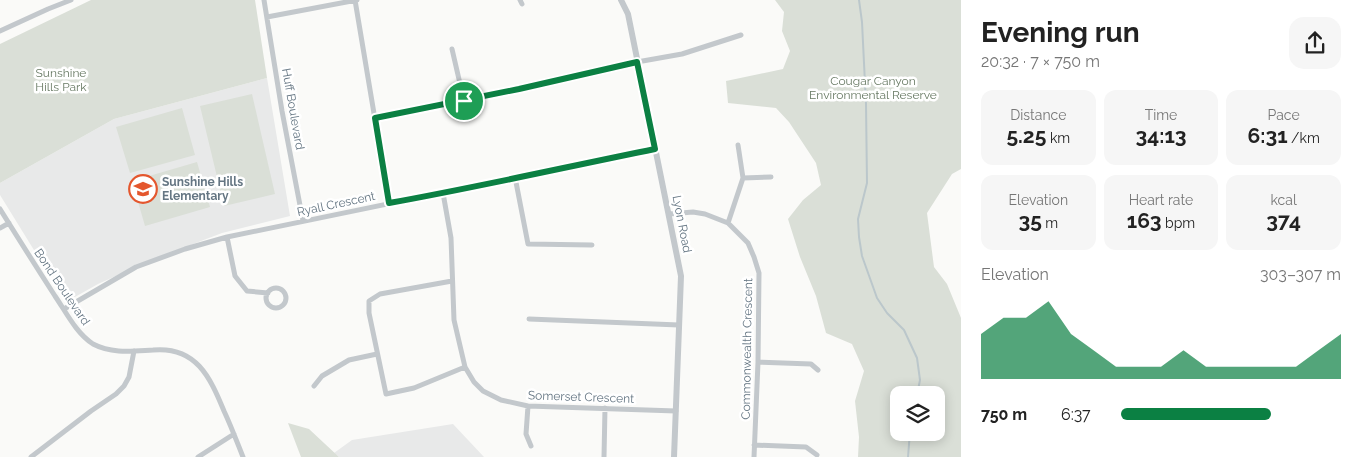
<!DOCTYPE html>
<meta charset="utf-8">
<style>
body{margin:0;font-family:Raleway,sans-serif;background:#f6f6f6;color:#222;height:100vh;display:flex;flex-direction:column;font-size:19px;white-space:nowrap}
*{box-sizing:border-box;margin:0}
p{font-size:16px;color:#767676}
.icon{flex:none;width:28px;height:28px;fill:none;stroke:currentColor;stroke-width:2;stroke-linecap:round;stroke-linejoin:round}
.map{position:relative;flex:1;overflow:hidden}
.panel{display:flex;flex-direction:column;background:#fff;width:400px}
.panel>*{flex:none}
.buttons{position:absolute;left:890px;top:386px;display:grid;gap:10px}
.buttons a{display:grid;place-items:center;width:55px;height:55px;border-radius:10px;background:#fff;box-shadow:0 2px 12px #0003;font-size:25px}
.pin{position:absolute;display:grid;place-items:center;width:42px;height:42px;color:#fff;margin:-21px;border:2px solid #fff;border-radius:50%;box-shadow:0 1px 5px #0007}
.round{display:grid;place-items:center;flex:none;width:52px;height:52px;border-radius:15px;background:#f6f6f6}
.overview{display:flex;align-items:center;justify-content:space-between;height:85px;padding:0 20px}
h1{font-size:28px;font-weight:700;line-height:38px}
.figures{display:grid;grid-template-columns:repeat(3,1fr);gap:8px;height:85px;padding:5px 20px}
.figures div{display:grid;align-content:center;border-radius:12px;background:#f6f6f6;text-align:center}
.figures b{font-size:21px;font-weight:700}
.figures small{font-size:14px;font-weight:400}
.figures p{font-size:14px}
.chart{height:140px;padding:10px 20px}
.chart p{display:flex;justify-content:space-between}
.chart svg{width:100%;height:90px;margin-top:5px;fill:#0b8043;opacity:.7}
ul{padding:0 20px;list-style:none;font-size:16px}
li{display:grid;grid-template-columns:80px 60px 1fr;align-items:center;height:38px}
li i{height:12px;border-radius:6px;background:#0b8043}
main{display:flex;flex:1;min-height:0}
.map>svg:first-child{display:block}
</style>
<main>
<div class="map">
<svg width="961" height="457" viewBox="0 0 961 457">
<rect width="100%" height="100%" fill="#fafaf8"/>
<path fill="#e8e9e9" d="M267 78 290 216 222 233 154 259 98 284 66 302 0 195V183L114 119Z
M453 424 484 457H339L334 453 352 440Z"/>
<path fill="#dadfd7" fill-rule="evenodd" d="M91 0H255L267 78 114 119 0 183V44Z
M775 0H961V169L952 174 927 213 934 267 947 284 961 318V457H858L859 437 855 401 864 371 852 344 826 333 816 296 800 257 788 219 803 200 821 185 816 163 789 122 776 108 728 103 726 81 783 69 790 51 782 31 784 12ZM899 395H936V432H899Z
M252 94 275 194 224 206 200 106Z
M182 108 195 155 130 173 116 127Z
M197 162 210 207 145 226 132 181Z
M288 423 309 429 339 457H301Z"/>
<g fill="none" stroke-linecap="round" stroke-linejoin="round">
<path stroke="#bbc7cb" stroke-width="2" d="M859 0 862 22 866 104 867 183 858 219 859 237 862 256 877 298 887 313 904 330 917 358 920 380 917 395
M908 457 910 432"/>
<path stroke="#c3c8cc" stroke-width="5" d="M264 0 282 111 303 221
M355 0 389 203
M520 0 522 4
M267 17 357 0
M0 31 48 9 71 0
M452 49 464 101
M375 118 519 89 637 62 682 54 741 35
M515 177 528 244 592 245
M743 178 771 177
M443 193 451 238 454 320 465 367 474 382 483 391 501 400 528 406 676 411
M0 209C18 238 37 268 55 296 66 312 76 333 93 344 112 354 133 351 153 350 196 346 210 377 224 411 231 426 237 442 243 457
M669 214 693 212 705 214 728 223 748 243 754 257 759 273 758 362 754 457
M728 223 743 178 738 145
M0 228 9 223
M227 237 235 276 247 291 268 293
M452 281 380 294 369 301V313L386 394 414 388 465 367
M266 298a10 10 0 1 1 20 0a10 10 0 1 1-20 0Z
M64 309 136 267 185 249 227 237 655 149
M529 319 679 325
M758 362 811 364 818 370
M314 386 322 376 349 360 377 354
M528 406 526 434 531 446
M754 445 806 447 817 455
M31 457 91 411 116 394 124 386 129 377 134 351
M198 457 234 434
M604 457 605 408"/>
<path stroke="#c3c8cc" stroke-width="6" d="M621 0 628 14 681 276 674 457"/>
</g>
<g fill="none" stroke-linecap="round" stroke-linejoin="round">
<defs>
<path id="route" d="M637 62 655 149C566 167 478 187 389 203L375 118 519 89Z"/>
</defs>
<use href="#route" stroke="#fff" stroke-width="10"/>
<use href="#route" stroke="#0b8043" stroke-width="6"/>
</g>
<defs>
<symbol id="school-ring" viewBox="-11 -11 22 22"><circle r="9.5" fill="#fff" stroke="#e4572e" stroke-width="1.5"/><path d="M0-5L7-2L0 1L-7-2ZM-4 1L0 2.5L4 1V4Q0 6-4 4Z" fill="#e4572e"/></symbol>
</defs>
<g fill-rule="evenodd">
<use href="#school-ring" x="127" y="173" width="32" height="32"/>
</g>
<g text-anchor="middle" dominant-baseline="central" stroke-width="5" stroke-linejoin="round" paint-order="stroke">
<g font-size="12" fill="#687a64" stroke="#fff">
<text x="61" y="73">Sunshine<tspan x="61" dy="14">Hills Park</tspan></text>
<text x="873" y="81">Cougar Canyon<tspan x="873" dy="14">Environmental Reserve</tspan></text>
</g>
<g font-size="12" fill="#657683" stroke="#fff">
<text transform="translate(293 109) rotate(80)">Huff Boulevard</text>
<text transform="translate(336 204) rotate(-12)">Ryall Crescent</text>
<text transform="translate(682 224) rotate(79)">Lyon Road</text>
<text transform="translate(62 287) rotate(56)">Bond Boulevard</text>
<text transform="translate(747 349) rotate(-89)">Commonwealth Crescent</text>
<text transform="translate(581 397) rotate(2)">Somerset Crescent</text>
</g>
<g font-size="12" font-weight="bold" fill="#657683" stroke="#fff" text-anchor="start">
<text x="162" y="182">Sunshine Hills<tspan x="162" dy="14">Elementary</tspan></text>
</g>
</g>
</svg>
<div class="buttons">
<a><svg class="icon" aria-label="layers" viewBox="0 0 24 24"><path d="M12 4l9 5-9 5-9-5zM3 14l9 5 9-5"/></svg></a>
</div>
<div class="pin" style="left:464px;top:101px;background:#1e9e55"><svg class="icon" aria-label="arrive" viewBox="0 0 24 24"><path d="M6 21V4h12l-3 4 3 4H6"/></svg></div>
</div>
<section class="panel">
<div class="overview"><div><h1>Evening run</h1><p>20:32 · 7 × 750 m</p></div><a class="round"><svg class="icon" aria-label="share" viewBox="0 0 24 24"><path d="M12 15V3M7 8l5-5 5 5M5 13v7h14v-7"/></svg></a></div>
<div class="figures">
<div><p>Distance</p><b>5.25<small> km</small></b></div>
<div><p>Time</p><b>34:13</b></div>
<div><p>Pace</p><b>6:31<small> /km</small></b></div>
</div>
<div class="figures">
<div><p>Elevation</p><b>35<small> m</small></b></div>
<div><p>Heart rate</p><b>163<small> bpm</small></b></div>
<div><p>kcal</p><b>374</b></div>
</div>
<div class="chart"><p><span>Elevation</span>303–307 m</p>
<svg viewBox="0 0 160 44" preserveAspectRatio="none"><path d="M0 44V22L10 14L20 14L30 6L40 22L50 30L60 38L70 38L80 38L90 30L100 38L110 38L120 38L130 38L140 38L150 30L160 22V44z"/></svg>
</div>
<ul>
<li><b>750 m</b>6:37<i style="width:68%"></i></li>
</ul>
</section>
</main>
